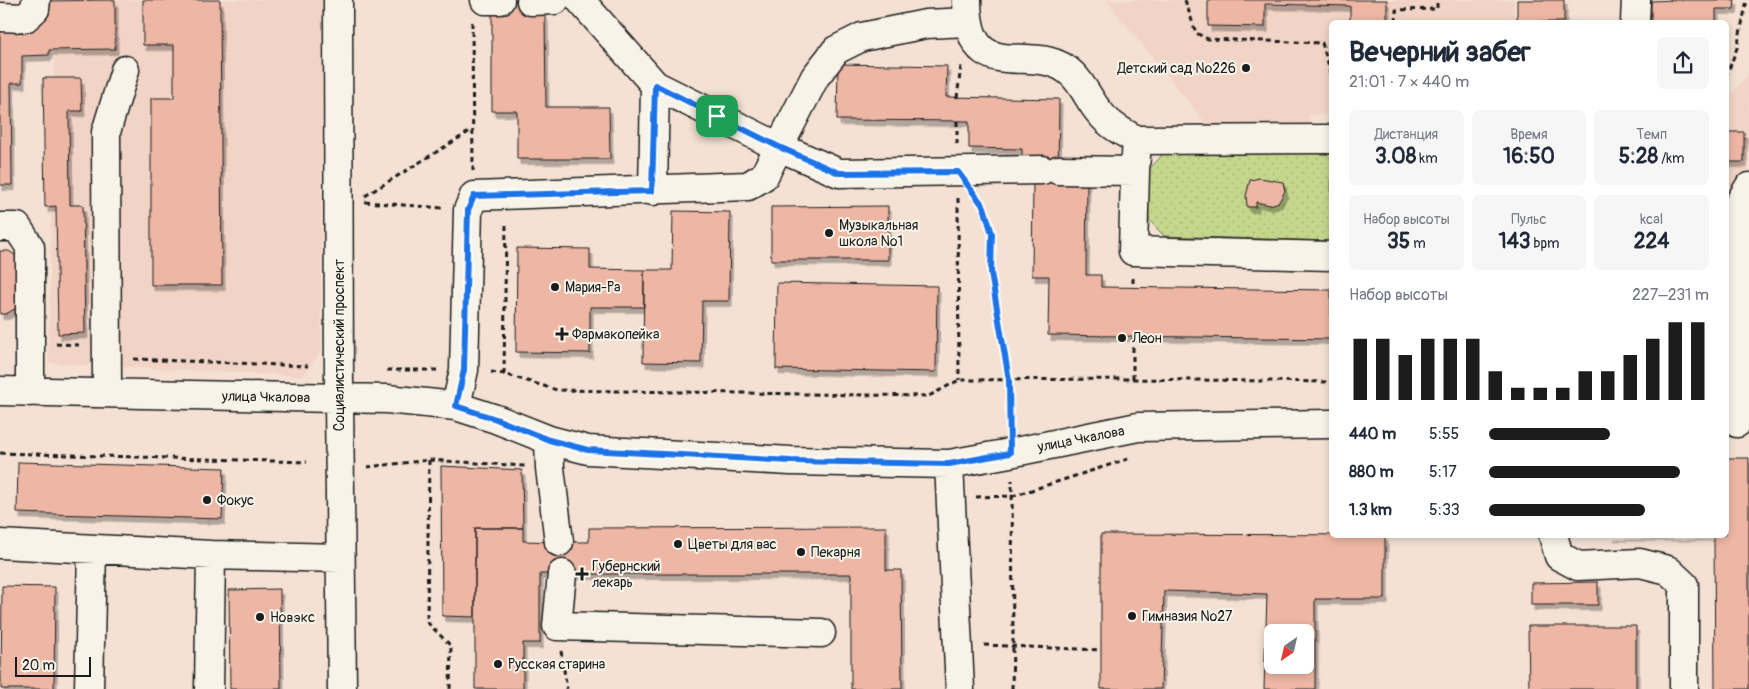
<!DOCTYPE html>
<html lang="ru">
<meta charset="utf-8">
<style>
body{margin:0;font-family:Pangolin,sans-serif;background:#f6f6f7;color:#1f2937;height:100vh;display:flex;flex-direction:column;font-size:19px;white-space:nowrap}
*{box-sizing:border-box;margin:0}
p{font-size:16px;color:#747a83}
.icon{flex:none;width:28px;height:28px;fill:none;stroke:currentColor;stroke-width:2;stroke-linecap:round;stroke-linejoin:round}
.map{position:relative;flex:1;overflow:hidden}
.side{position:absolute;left:1329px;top:20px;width:400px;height:518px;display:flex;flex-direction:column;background:#fff;border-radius:8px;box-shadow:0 2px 8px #0003}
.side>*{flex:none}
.needle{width:32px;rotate:214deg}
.buttons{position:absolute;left:1264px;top:624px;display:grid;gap:10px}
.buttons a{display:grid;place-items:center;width:50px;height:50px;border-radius:8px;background:#fff;box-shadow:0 2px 8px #0003;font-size:25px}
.scale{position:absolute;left:15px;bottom:12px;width:76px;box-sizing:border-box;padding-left:5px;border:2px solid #1c1c1c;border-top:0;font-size:14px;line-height:18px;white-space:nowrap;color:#1c1c1c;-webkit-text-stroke:4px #f7f3e8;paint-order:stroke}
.pin{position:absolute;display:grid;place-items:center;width:42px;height:42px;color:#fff;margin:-21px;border-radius:10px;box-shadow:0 2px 8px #0006}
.round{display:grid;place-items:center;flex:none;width:52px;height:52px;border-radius:8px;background:#f6f6f7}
.summary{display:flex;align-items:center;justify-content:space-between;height:85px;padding:0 20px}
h1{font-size:28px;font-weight:700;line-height:38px}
.stats{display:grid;grid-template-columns:repeat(3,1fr);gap:8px;height:85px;padding:5px 20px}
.stats div{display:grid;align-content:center;border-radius:8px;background:#f6f6f7;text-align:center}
.stats b{font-size:21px;font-weight:700}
.stats small{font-size:14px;font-weight:400}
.stats p{font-size:14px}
.chart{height:140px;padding:10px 20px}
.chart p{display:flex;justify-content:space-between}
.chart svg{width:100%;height:90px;margin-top:5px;stroke:#1c1c1c;stroke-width:6}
ul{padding:0 20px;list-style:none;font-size:16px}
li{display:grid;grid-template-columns:80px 60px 1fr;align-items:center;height:38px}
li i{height:12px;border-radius:6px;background:#1c1c1c}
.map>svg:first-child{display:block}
</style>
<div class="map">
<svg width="1749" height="689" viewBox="0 0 1749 689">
<defs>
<pattern id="park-dots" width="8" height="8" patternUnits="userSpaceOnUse" patternTransform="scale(1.25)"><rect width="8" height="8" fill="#c5d78c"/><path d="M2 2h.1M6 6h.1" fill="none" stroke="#a9b878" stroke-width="1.8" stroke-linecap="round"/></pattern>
<filter id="shadow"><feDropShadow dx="3" dy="5.5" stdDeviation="0" flood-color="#0004"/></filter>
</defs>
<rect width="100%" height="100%" fill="#f4e1d4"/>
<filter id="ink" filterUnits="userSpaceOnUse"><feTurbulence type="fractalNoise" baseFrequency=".02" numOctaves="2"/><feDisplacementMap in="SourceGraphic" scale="10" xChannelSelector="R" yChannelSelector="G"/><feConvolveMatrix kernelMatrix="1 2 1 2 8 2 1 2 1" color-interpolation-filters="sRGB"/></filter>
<g filter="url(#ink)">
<path fill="#f2d4c6" d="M56 0H322L321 352 302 376 48 363Z
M1106 0H1514V22H1331V115L1309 114V126H1208Z
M1749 73V402H1726V100Z"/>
<path fill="url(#park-dots)" stroke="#707a54" d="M1331 150V241L1164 236 1149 220 1147 172 1164 153Z"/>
<path fill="#eeb6a4" stroke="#1c1c1c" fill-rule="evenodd" filter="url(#shadow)" d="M115 0V49L49 50V55L22 56V83H11L12 185H0V24H41V1Z
M143 0H220L222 285H151V98H174V45H143Z
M500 0H531V14L545 15 546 107H609L610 159H517V111H492V14H500Z
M1208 0H1387V22H1350V6L1265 4V27L1208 26Z
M1517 0H1564V22H1517Z
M1675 0H1735L1734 9H1716V22H1651V1Z
M838 64 947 66 946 97 1059 99 1058 179H1087L1086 275H1101V287L1331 290V339L1048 335 1049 276H1032L1033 179 1022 160V149L969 148V121L837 120Z
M43 78H81L82 111H69L70 205H83L85 333 58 334 56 206 45 207Z
M1726 132H1744V162H1726Z
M1260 178 1283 182 1285 191 1279 202 1270 205 1256 202V207H1247L1246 196 1250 180Z
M888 206V260H771V207Z
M673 211 730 212 729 301H702L701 363 643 362 644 270H672Z
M517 248 590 249V269L644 270V307H590V353L516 352Z
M0 251H9L22 260 18 307 6 314H0Z
M777 283 937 286 936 372 776 369Z
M1726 458H1749V689H1715L1714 535H1611H1726Z
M18 462 224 468 222 519 17 513Z
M441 466 522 470 523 528H475V617L442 616Z
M886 527V570H901L902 689H851V574H540V643H523V689H475V528H523V541L559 542H589V528Z
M1101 534 1385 535V599H1315V689H1264L1267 594 1164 591 1161 689H1101ZM1272 632H1305V665H1272Z
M1598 582V605H1531V583Z
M2 586 55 587 54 689H1Z
M280 589 281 689H230L229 590Z
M1528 626H1636V689H1529Z"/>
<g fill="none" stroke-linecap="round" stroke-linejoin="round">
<defs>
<path id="minor" d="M338 0 339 398 342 689
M485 0H500
M580 0 655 85 653 191
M967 0C968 94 1035 36 1073 75 1084 86 1090 102 1100 113 1109 125 1124 133 1137 140L1331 139
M531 1 555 0
M0 17 25 18 35 9 36 0
M1635 22 1636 0
M655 85 779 147 839 173 1042 170
M1137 140 1135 171 1133 251 1331 256
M1058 170 1135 171
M0 227H17L30 247V392
M0 391 387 399 456 406 496 419 549 440 588 450 791 461 949 464 1010 453 1138 427 1331 424
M107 392 106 132 125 70
M456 406 464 370 468 210 474 196 748 186 764 176 815 77 836 50 862 37 926 24 968 22
M1737 423 1738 205 1749 187
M549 440 550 468 559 542
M949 464 960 689
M1553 535 1559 556 1578 566 1640 563 1668 570 1684 585V689
M0 544 211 555 340 558
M562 574 557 626 821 633
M89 689 92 549
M209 689 211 555"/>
</defs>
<use href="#minor" stroke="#1c1c1c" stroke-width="31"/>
<path stroke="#1c1c1c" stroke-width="3" stroke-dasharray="5 4" stroke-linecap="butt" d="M1185 0 1196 33 1208 39 1322 43 1331 73
M472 22 473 171
M1396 22V10L1437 9V0
M1726 77 1737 48 1747 0
M957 98 961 66
M957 121V144
M365 196 472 130
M976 197 983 207 992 235 991 273 1009 380 1010 426
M958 198 959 380
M365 202 443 208
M1133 278V288
M56 344 82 345
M134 359 308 366
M387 370H437
M491 372 504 374 557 390 929 396 959 380 1133 379 1331 382
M504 374 506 222
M1133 379V336
M0 453 307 462
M429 460 427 622 451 646 450 689
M367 467 429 460 525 466
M976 497 1013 496 1131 458
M984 645 1101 650
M561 651 567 689
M1012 689 1013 647 1012 480"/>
<use href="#minor" stroke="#f7f3e8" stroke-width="28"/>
</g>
</g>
<g fill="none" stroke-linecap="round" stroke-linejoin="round" filter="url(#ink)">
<defs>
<path id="route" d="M655 85 779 147 839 173 958 172 984 207 992 234 991 273 1009 380 1010 453 949 464 791 461 588 450 549 440 496 419 456 406 464 370 468 210 474 196 652 191Z"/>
</defs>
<use href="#route" stroke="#fff" stroke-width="10"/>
<use href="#route" stroke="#1a73e8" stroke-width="6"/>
</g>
<g fill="#1c1c1c" stroke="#f7f3e8" stroke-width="2">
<circle cx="1246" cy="68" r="5"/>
<circle cx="829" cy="233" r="5"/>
<circle cx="555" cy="287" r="5"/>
<path d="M559.5 326.5h5v5h5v5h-5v5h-5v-5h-5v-5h5z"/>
<circle cx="1122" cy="338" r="5"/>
<circle cx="207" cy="500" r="5"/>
<circle cx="678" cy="544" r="5"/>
<circle cx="801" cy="552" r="5"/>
<path d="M579.5 566.5h5v5h5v5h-5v5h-5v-5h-5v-5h5z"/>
<circle cx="1132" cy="616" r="5"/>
<circle cx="260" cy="617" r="5"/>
<circle cx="498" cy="664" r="5"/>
</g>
<g text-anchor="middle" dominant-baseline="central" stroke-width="4" stroke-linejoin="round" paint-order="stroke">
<g font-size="14" fill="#1c1c1c" stroke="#f7f3e8" text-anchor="start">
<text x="1236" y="68" text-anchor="end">Детский сад №226</text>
<text x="839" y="225">Музыкальная<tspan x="839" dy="16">школа №1</tspan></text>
<text x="565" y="287">Мария-Ра</text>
<text x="572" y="334">Фармакопейка</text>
<text x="1132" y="338">Леон</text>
<text x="217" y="500">Фокус</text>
<text x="688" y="544">Цветы для вас</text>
<text x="811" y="552">Пекарня</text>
<text x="592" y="566">Губернский<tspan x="592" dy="16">лекарь</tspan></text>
<text x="1142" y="616">Гимназия №27</text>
<text x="270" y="617">Новэкс</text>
<text x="508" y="664">Русская старина</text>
</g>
<g font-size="14" fill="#1c1c1c" stroke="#f7f3e8">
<text transform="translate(339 345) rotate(-90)">Социалистический проспект</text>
<text transform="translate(266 397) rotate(1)">улица Чкалова</text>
<text transform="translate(1081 439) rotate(-11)">улица Чкалова</text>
</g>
</g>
</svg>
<div class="buttons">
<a><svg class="needle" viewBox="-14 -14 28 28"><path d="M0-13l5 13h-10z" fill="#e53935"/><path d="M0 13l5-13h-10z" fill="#747a83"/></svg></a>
</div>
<div class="scale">20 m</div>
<div class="pin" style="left:717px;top:116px;background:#1e9e55"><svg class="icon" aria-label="arrive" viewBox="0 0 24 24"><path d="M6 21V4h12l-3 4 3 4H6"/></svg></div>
<section class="side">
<div class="summary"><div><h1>Вечерний забег</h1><p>21:01 · 7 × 440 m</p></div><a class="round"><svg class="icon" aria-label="share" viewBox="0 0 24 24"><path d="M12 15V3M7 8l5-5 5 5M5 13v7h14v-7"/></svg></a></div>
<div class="stats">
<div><p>Дистанция</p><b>3.08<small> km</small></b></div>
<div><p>Время</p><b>16:50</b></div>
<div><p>Темп</p><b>5:28<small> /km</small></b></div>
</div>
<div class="stats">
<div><p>Набор высоты</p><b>35<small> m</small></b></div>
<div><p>Пульс</p><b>143<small> bpm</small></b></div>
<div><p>kcal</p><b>224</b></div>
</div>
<div class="chart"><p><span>Набор высоты</span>227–231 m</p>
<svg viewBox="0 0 160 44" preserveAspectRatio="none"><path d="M5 44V14M15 44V14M25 44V22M35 44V14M45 44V14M55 44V14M65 44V30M75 44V38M85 44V38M95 44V38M105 44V30M115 44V30M125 44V22M135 44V14M145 44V6M155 44V6"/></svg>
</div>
<ul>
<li><b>440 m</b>5:55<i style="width:55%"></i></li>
<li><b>880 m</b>5:17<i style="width:87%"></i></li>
<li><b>1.3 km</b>5:33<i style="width:71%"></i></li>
</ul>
</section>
</div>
